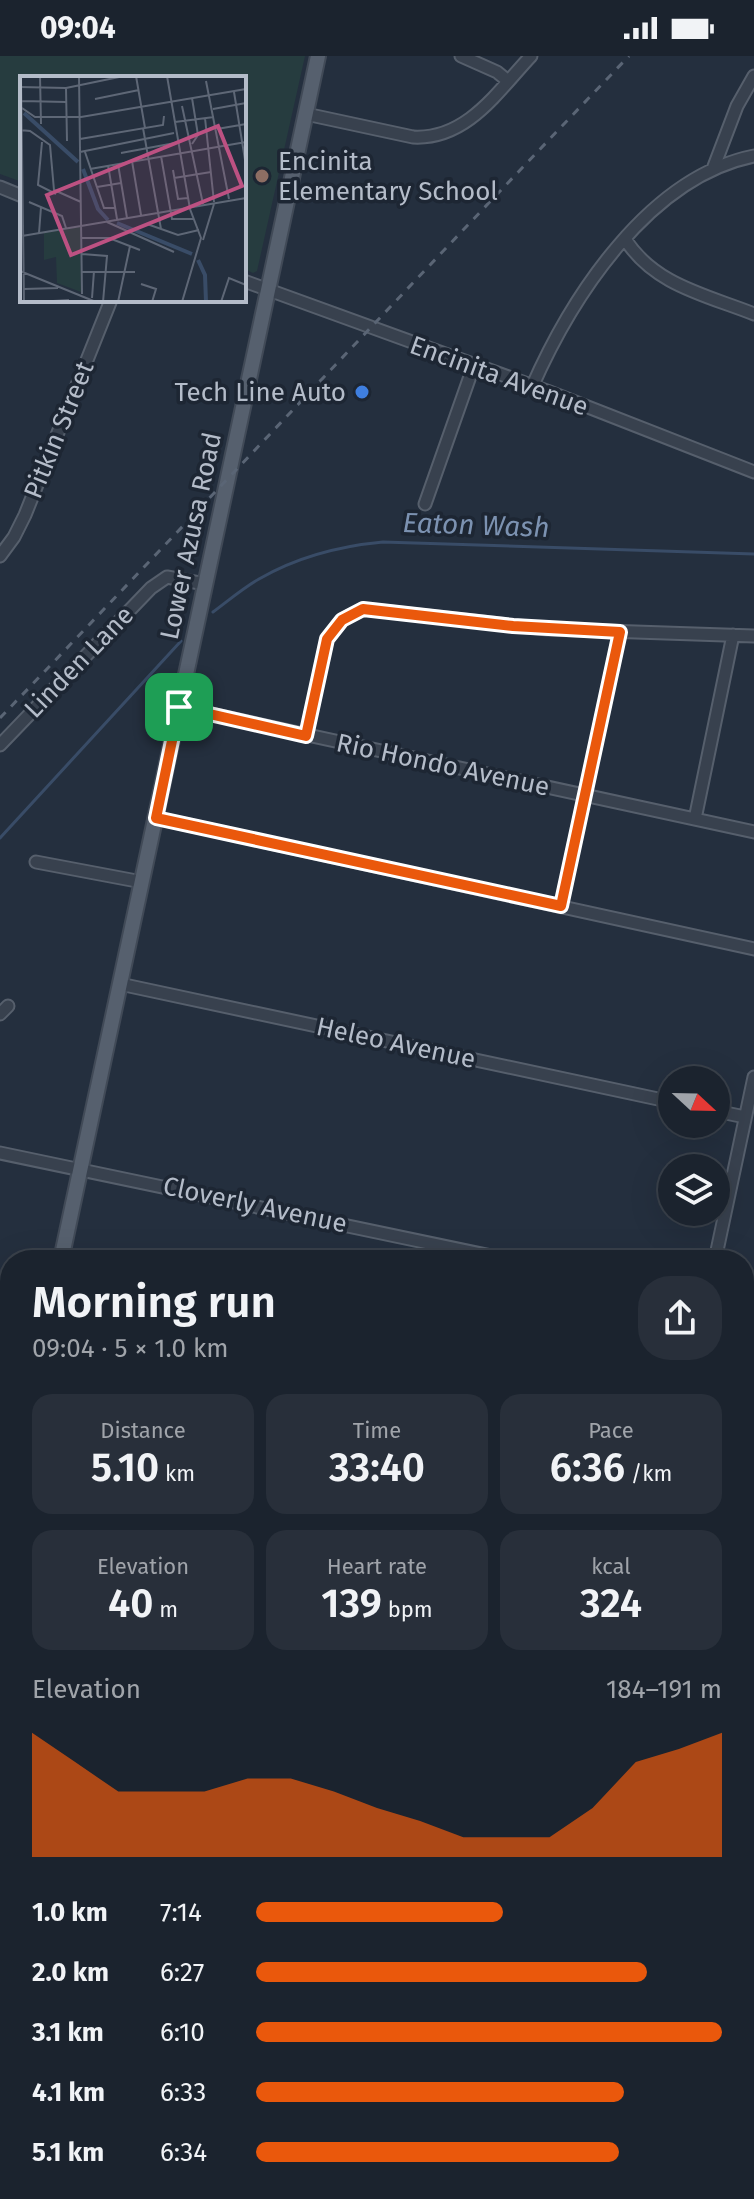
<!DOCTYPE html>
<meta charset="utf-8">
<style>
body{margin:0;font-family:"Fira Sans",sans-serif;background:#282f3a;color:#f1f3f6;height:100vh;display:flex;flex-direction:column;font-size:30px;white-space:nowrap}
*{box-sizing:border-box;margin:0}
p{font-size:26px;color:#a0a4aa}
.icon{flex:none;width:44px;height:44px;fill:none;stroke:currentColor;stroke-width:2;stroke-linecap:round;stroke-linejoin:round}
.map{position:relative;flex:1;overflow:hidden}
.side{position:absolute;left:0px;top:1194px;width:754px;height:950px;display:flex;flex-direction:column;background:#1b232e;border-radius:32px 32px 0 0;box-shadow:0 8px 32px #0002,0 0 0 2px #39404a}
.side>*{flex:none}
.needle{width:52px;rotate:112deg}
.controls{position:absolute;left:658px;top:1010px;display:grid;gap:16px}
.controls a{display:grid;place-items:center;width:72px;height:72px;border-radius:50%;background:#1b232e;box-shadow:0 8px 32px #0002,0 0 0 2px #39404a;font-size:40px}
.pin{position:absolute;display:grid;place-items:center;width:68px;height:68px;color:#fff;margin:-34px;border-radius:16px;box-shadow:0 4px 12px #0006}
.round{display:grid;place-items:center;flex:none;width:84px;height:84px;border-radius:32px;background:#282f3a}
.summary{display:flex;align-items:center;justify-content:space-between;height:136px;padding:0 32px}
h1{font-size:44px;font-weight:600;line-height:60px}
.figures{display:grid;grid-template-columns:repeat(3,1fr);gap:12px;height:136px;padding:8px 32px}
.figures div{display:grid;align-content:center;border-radius:20px;background:#282f3a;text-align:center}
.figures b{font-size:40px;font-weight:600}
.figures small{font-size:22px;font-weight:400}
.figures p{font-size:22px}
.chart{height:224px;padding:16px 32px}
.chart p{display:flex;justify-content:space-between}
.chart svg{width:100%;height:144px;margin-top:8px;fill:#ea580c;opacity:.7}
ul{padding:0 32px;list-style:none;font-size:26px}
li{display:grid;grid-template-columns:128px 96px 1fr;align-items:center;height:60px}
li i{height:20px;border-radius:10px;background:#ea580c}
.status{display:flex;justify-content:space-between;align-items:center;height:56px;padding:0 40px;background:#1b232e;direction:ltr}
.status svg{height:22px;fill:currentColor}
.map>svg:first-child{display:block}
</style>
<div class="status"><b>09:04</b><svg viewBox="0 0 49 12"><path d="M0 12V9h3v3zM5 12V6h3v6zM10 12V3h3v9zM15 12V0h3v12zM26 1h20v11H26zM47 4h2v5h-2z"/></svg></div>
<div class="map">
<svg width="754" height="2143" viewBox="0 0 754 2143">
<rect width="100%" height="100%" fill="#242f3e"/>
<path fill="#263c3f" d="M0 0H305L257 215 253 217 244 213V22H22V126L0 118Z"/>
<g fill="none" stroke-linecap="round" stroke-linejoin="round">
<path stroke="#394c67" stroke-width="3" d="M213 556C228 545 243 532 259 523 297 501 340 490 383 486L754 498
M0 782 181 585"/>
<defs>
<path id="minor" d="M461 0 497 16 508 25
M306 58 413 81C467 84 498 35 531 0
M713 113 737 50 754 20
M0 131 22 140
M625 183C654 229 706 239 754 258
M244 225 547 335 754 416
M532 331C572 240 649 121 754 100
M425 448 474 309
M0 500 14 481 25 459 111 244
M179 651 754 776
M306 680 327 583 342 564 363 553 547 573 754 580
M0 689 151 532 167 521 205 528
M156 762 754 893
M695 763 733 579
M36 806 142 826
M561 850 620 576
M120 928 672 1046
M0 958 8 950
M716 1055 745 1061
M0 1097 510 1204
M715 1204 754 1021
M0 1250 10 1252
M744 1256 754 1258
M749 1611 754 1586
M0 1651 10 1653
M744 1769 754 1771
M0 1779 10 1781
M744 1888 754 1891
M0 1959 10 1961
M744 2004 754 2006
M6 2037 10 2018
M744 2120 754 2122
M204 2143 206 2134
M327 2143 329 2134
M510 2143 512 2134
M712 2143 714 2134"/>
<path id="major" d="M61 1204 318 0
M0 1492 10 1445
M744 1644 754 1647"/>
</defs>
<use href="#minor" stroke="#565f6c" stroke-width="15"/>
<use href="#major" stroke="#414a57" stroke-width="18"/>
<use href="#minor" stroke="#38414e" stroke-width="11"/>
<use href="#major" stroke="#56606e" stroke-width="14"/>
<path stroke="#5a6575" stroke-width="3" stroke-dasharray="8 8" stroke-linecap="butt" d="M0 662C211 442 418 220 629 0"/>
</g>
<g fill="none" stroke-linecap="round" stroke-linejoin="round">
<defs>
<path id="route" d="M363 553 513 570 620 576 561 850 156 762 179 651 306 680 327 583 342 564Z"/>
</defs>
<use href="#route" stroke="#fff" stroke-width="16"/>
<use href="#route" stroke="#ea580c" stroke-width="10"/>
</g>
<circle fill="#8d6e63" stroke="#1d2633" stroke-width="3" cx="262" cy="120" r="8"/>
<circle fill="#3f7fe0" stroke="#1d2633" stroke-width="3" cx="362" cy="336" r="8"/>
<g text-anchor="middle" dominant-baseline="central" stroke-width="7" stroke-linejoin="round" paint-order="stroke">
<g font-size="26" fill="#b4bcc9" stroke="#1d2633" text-anchor="start">
<text x="278" y="105">Encinita<tspan x="278" dy="30">Elementary School</tspan></text>
<text x="346" y="336" text-anchor="end">Tech Line Auto</text>
</g>
<g font-size="26" fill="#b4bcc9" stroke="#1d2633">
<text transform="translate(499 320) rotate(20)">Encinita Avenue</text>
<text transform="translate(59 374) rotate(-68)">Pitkin Street</text>
<text transform="translate(191 480) rotate(-78)">Lower Azusa Road</text>
<text transform="translate(79 606) rotate(-46)">Linden Lane</text>
<text transform="translate(443 709) rotate(12)">Rio Hondo Avenue</text>
<text transform="translate(396 987) rotate(12)">Heleo Avenue</text>
<text transform="translate(255 1149) rotate(12)">Cloverly Avenue</text>
</g>
<g font-size="28" font-style="italic" fill="#7c92b1" stroke="#1d2633">
<text transform="translate(476 469) rotate(2)">Eaton Wash</text>
</g>
</g>
<g transform="translate(20 20)">
<rect width="226" height="226" fill="#242f3e"/>
<path d="M60 151 61 216 37 207 36 181 24 184V157Z" fill="#263c3f"/>
<path fill="none" stroke="#394c67" stroke-width="4" d="M4 37 58 86M63 93 78 133 88 144M97 147 172 178M178 184 185 199 186 226"/>
<path fill="none" stroke="#5e6776" stroke-width="2" d="M1 0 4 226M20 0 21 48M59 0 62 218M116 0 125 52M147 0 170 133 181 162 162 226M186 5 209 123M0 11 46 12M46 12 104 0M46 12 47 65M214 16 226 90M75 23 119 14M2 25 46 26M162 30 183 128M2 32 15 41H61L226 13M193 33 226 27M185 42 194 126M155 46 194 41M123 52 141 153M197 53 226 48M0 54 10 55 30 69 34 114 61 126M60 63 143 49 144 40M22 66 18 109 36 118M172 68 178 59 172 22M60 76 154 57M65 76 84 132H96M101 77 155 67M141 80 152 143H174M112 85 121 139M98 88 107 142M88 89 97 143M70 93 226 66M153 94 158 123 168 122M154 102 191 96M77 111 101 107M9 126 42 140 46 152M87 146 154 176M127 148 158 159 179 154M19 157 21 131M2 160 226 122M62 162H89L120 174M183 164 194 128M62 178 87 180 83 226M0 195 76 226M62 196H115M121 208 136 213 132 226M4 213 38 212M72 222 74 195M17 226 49 224M98 226 110 170M201 226 209 202 226 209"/>
<path fill="#bd5182" fill-opacity="0.15" stroke="#bd5182" stroke-width="4" d="M198 50 222 110 51 179 27 119Z"/>
<rect width="226" height="226" fill="none" stroke="#b4bcc9" stroke-width="4"/>
</g>
</svg>
<div class="controls">
<a><svg class="needle" viewBox="-14 -14 28 28"><path d="M0-13l5 13h-10z" fill="#e53935"/><path d="M0 13l5-13h-10z" fill="#a0a4aa"/></svg></a>
<a><svg class="icon" aria-label="layers" viewBox="0 0 24 24"><path d="M12 4l9 5-9 5-9-5zM3 14l9 5 9-5"/></svg></a>
</div>
<div class="pin" style="left:179px;top:651px;background:#1e9e55"><svg class="icon" aria-label="arrive" viewBox="0 0 24 24"><path d="M6 21V4h12l-3 4 3 4H6"/></svg></div>
<section class="side">
<div class="summary"><div><h1>Morning run</h1><p>09:04 · 5 × 1.0 km</p></div><a class="round"><svg class="icon" aria-label="share" viewBox="0 0 24 24"><path d="M12 15V3M7 8l5-5 5 5M5 13v7h14v-7"/></svg></a></div>
<div class="figures">
<div><p>Distance</p><b>5.10<small> km</small></b></div>
<div><p>Time</p><b>33:40</b></div>
<div><p>Pace</p><b>6:36<small> /km</small></b></div>
</div>
<div class="figures">
<div><p>Elevation</p><b>40<small> m</small></b></div>
<div><p>Heart rate</p><b>139<small> bpm</small></b></div>
<div><p>kcal</p><b>324</b></div>
</div>
<div class="chart"><p><span>Elevation</span>184–191 m</p>
<svg viewBox="0 0 160 44" preserveAspectRatio="none"><path d="M0 44V6L10 15L20 24L30 24L40 24L50 20L60 20L70 24L80 29L90 33L100 38L110 38L120 38L130 29L140 15L150 11L160 6V44z"/></svg>
</div>
<ul>
<li><b>1.0 km</b>7:14<i style="width:53%"></i></li>
<li><b>2.0 km</b>6:27<i style="width:84%"></i></li>
<li><b>3.1 km</b>6:10<i style="width:100%"></i></li>
<li><b>4.1 km</b>6:33<i style="width:79%"></i></li>
<li><b>5.1 km</b>6:34<i style="width:78%"></i></li>
</ul>
</section>
</div>
